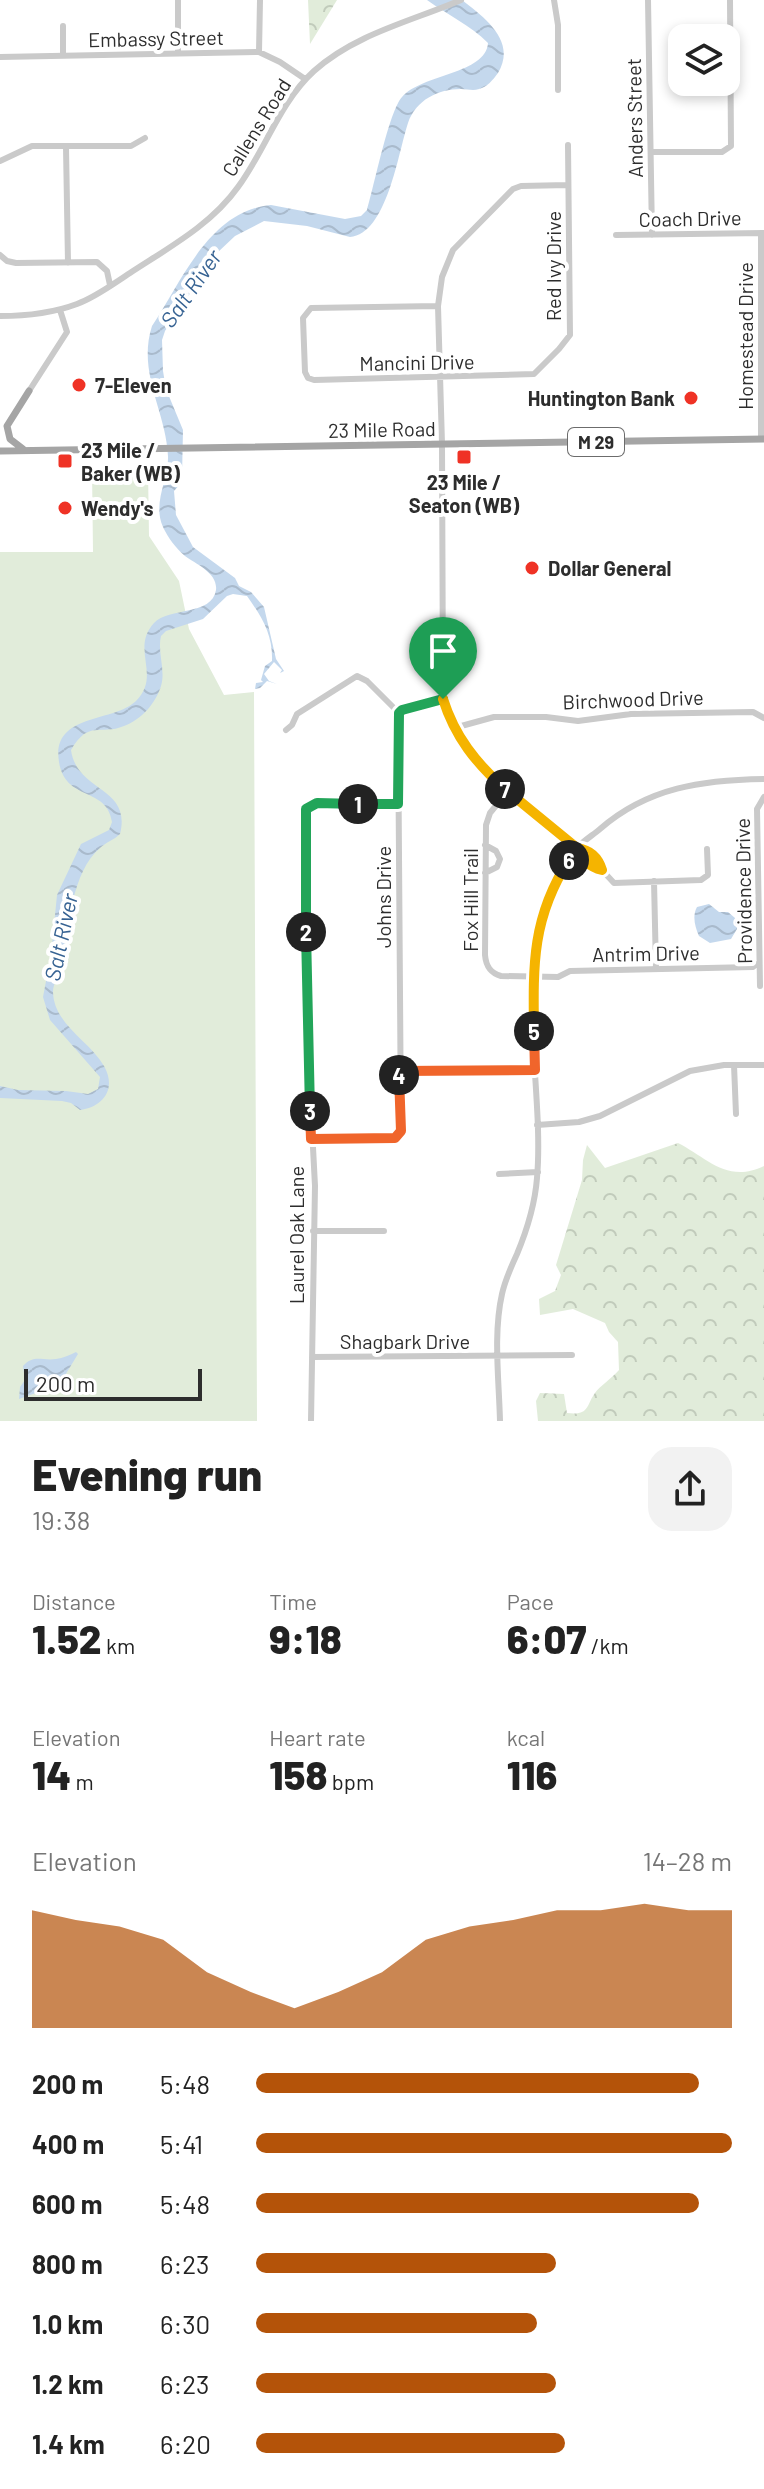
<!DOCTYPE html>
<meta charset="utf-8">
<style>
body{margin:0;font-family:Barlow,sans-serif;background:#f2f2f2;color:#222;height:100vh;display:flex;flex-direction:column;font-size:30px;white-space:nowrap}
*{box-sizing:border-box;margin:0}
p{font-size:26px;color:#767676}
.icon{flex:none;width:44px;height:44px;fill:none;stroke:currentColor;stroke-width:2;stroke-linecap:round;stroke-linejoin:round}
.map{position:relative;height:1421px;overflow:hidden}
.panel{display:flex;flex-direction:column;background:#fff;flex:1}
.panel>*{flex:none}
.buttons{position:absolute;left:668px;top:24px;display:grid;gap:16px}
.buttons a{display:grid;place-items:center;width:72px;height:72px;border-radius:16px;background:#fff;box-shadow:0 4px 12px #0003;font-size:40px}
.scale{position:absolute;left:24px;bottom:20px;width:178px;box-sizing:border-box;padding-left:8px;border:4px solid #2d2d2d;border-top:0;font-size:22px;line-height:28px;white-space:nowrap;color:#2d2d2d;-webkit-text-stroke:6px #fff;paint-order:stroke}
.pin{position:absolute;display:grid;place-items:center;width:68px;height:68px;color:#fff;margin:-82px -34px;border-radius:50% 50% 50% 0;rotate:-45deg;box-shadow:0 0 8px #0007}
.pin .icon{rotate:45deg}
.km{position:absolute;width:40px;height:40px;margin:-20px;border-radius:50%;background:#222;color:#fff;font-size:22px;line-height:40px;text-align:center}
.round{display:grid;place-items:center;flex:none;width:84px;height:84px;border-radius:24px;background:#f2f2f2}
.headline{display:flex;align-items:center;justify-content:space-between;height:136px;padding:0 32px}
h1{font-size:44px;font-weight:800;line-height:60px}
.metrics{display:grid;grid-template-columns:repeat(3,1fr);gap:12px;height:136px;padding:8px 32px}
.metrics div{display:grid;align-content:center}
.metrics b{font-size:40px;font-weight:800}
.metrics small{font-size:22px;font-weight:400}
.metrics p{font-size:22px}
.chart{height:224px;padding:16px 32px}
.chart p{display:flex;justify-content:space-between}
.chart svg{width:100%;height:144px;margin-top:8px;fill:#b45309;opacity:.7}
ul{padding:0 32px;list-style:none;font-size:26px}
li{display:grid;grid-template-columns:128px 96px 1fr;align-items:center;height:60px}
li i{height:20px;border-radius:10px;background:#b45309}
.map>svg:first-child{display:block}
</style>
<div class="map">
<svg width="764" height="1421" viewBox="0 0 764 1421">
<defs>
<pattern id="forest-crowns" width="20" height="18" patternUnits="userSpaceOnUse" patternTransform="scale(2)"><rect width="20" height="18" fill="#e1ecda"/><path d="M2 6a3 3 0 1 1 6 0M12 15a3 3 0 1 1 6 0" fill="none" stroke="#c1cbbb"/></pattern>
<pattern id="water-waves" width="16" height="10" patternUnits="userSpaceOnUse" patternTransform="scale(2)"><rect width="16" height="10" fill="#c4d8ed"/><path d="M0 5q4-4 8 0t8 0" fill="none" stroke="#a9bacc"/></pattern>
</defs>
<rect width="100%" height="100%" fill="#fff"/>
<path fill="#e1ecda" d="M92 469H148L149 536 179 581 189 629 224 695 254 692 257 1421H0V552H93Z"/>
<path fill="url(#forest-crowns)" d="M308 0H337L310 44Z
M678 1143C706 1157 727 1184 764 1166V1421H538L536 1401 540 1393 564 1394 567 1413C590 1416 586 1405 595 1393 599 1387 613 1377 619 1370L618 1342 609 1332 605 1323 573 1309 540 1315 539 1299 555 1291 561 1275 556 1265 582 1180 583 1160 587 1145 605 1168Z"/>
<path fill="url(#water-waves)" d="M427 0H462C485 18 517 41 498 73 493 80 487 87 479 89 473 91 467 89 461 89 438 89 416 100 408 123 398 153 387 234 350 237L307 226 264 221 235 236 217 253 165 331 162 340 163 371 166 389 183 430 182 477V482L174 491 176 515 193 547 235 578 239 586 251 592 264 607 276 659 284 671 280 673 282 670 274 662 264 674 269 681 277 684 267 681 260 688 255 689 256 683 263 682 261 680 265 666 272 661C273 635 262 617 247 596L233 594 227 596 203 619 166 631 161 636C157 652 166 670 161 686 156 703 141 720 124 726 100 736 89 719 71 750 77 793 132 786 120 834 114 840 106 842 100 848 72 871 68 929 62 963 60 972 53 983 53 992 54 1025 90 1041 104 1066 117 1089 103 1107 80 1110L71 1103 62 1101 0 1098V1086L18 1090 66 1091 88 1094 98 1089 100 1077 50 1020 43 997 51 955 57 895 81 844 109 830 112 822C107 786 65 802 59 762 51 713 113 723 136 701 162 675 130 649 154 623 169 607 212 616 216 590 218 573 196 564 185 556 176 548 168 538 163 527 152 502 169 480 168 456 166 411 137 373 152 326 182 281 209 211 271 205L345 219 361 216 367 210C374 187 389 111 402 97 422 74 486 74 488 43 470 25 448 15 427 0Z
M709 904 719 912H728L735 918 737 929 731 939 710 943 699 936C695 927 692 916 697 907Z
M76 1352 78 1354 64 1377 68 1387 54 1391 44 1390 19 1399 20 1387 25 1380 23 1366C34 1354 41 1361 56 1359 63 1358 70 1355 76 1352Z"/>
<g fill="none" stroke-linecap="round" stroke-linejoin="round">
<path stroke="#cacaca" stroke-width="6" d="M554 0 558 25V90
M648 0 652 235
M63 26V55
M178 52V0
M259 52 260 0
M0 57 259 52 280 62 305 79
M66 147 68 263
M651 152H722L731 146 730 0
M0 161 32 146H131L145 138
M568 185 521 186 513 189 453 250 442 277 438 306 442 444 443 699C464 767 525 806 577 848 582 860 590 867 602 870 599 857 590 850 577 848
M761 233V439
M616 235 764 233
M0 255 7 261 16 263 97 262 107 271 110 285
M438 306 311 308 303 318 305 372 308 378 314 380 534 374 559 349 570 335 568 145
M0 316C26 316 53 313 77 304 96 297 113 284 130 273 168 248 211 225 238 187 266 149 279 103 314 71 355 34 412 21 461 0
M29 391 67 332 60 310
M454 728 494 717H546L578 721 631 714 753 712 764 718
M286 730 292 725 297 714 357 676 367 681 399 713
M508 791 490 813 486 825 485 955C486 966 490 973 501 976L558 977 570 971 753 967 759 962
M602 870 614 883 701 880 708 875 707 849
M485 873 497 867 500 859 496 851 485 845
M654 881 656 969
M760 986 757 809 764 797
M734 1065 736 1114
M399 1071 535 1070
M537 1125 579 1122 600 1116 690 1071 724 1065H764
M311 1139 395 1138 401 1131 398 718 402 710 443 699
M499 1174 538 1172
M313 1231H384
M312 1357 572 1355
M311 1421 315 1186 307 1032 305 811 308 805 313 804H398
M500 1421C499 1380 493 1334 502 1294 505 1280 511 1267 517 1254 527 1230 535 1204 537 1178 546 1075 501 934 577 848 583 841 593 835 600 829 648 787 703 780 764 779"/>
<path stroke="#a5a5a5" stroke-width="7" d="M23 449 10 439 7 426 29 391
M0 451 764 439"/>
</g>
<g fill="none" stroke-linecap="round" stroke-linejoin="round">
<defs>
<path id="split-1" d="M358 804H398L399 713 402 710 443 699"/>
<path id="split-2" d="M306 932V809L317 803 358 804"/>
<path id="split-3" d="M306 932 310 1111"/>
<path id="split-4" d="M310 1111 311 1139 395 1138 401 1131 399 1075"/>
<path id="split-5" d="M399 1075V1071L535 1070 534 1031"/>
<path id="split-6" d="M534 1031C533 965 532 917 569 860"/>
<path id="split-7" d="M505 789 577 848C590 850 598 857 602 870 590 867 582 860 577 848L569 860"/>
<path id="split-8" d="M443 699C455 737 476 763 505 789"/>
</defs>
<use href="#split-1" stroke="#fff" stroke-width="16"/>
<use href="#split-2" stroke="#fff" stroke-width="16"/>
<use href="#split-3" stroke="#fff" stroke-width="16"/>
<use href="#split-4" stroke="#fff" stroke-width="16"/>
<use href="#split-5" stroke="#fff" stroke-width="16"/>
<use href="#split-6" stroke="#fff" stroke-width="16"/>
<use href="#split-7" stroke="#fff" stroke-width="16"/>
<use href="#split-8" stroke="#fff" stroke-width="16"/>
<use href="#split-1" stroke="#22a559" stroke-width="10"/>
<use href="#split-2" stroke="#22a559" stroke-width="10"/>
<use href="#split-3" stroke="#22a559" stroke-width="10"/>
<use href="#split-4" stroke="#f0652b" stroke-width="10"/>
<use href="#split-5" stroke="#f0652b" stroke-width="10"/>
<use href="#split-6" stroke="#f5b400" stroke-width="10"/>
<use href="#split-7" stroke="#f5b400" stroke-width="10"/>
<use href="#split-8" stroke="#f5b400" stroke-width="10"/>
</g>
<g fill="#ef3225" stroke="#fff" stroke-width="3">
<circle cx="79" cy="385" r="8"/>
<circle cx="691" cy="398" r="8"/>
<rect x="456" y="449" width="16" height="16" rx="4"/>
<rect x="57" y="453" width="16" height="16" rx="4"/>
<circle cx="65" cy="508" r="8"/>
<circle cx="532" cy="568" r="8"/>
</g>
<g text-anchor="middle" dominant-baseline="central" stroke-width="8" stroke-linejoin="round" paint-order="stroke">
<rect fill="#fff" stroke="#6c6c6c" stroke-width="2" x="568" y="428" width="56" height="28" rx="6"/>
<g font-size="18" font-weight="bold" fill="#2d2d2d">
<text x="596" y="442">M 29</text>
</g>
<g font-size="20" fill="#2d2d2d" stroke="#fff">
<text transform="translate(156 38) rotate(-1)">Embassy Street</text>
<text transform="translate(634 118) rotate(-91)">Anders Street</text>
<text transform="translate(256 127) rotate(-58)">Callens Road</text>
<text transform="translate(690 218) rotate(-1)">Coach Drive</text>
<text transform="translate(553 266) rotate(-90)">Red Ivy Drive</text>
<text transform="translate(745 336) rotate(-90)">Homestead Drive</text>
<text transform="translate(417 362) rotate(-1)">Mancini Drive</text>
<text transform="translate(382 429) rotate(-1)">23 Mile Road</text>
<text transform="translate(633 699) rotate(-2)">Birchwood Drive</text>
<text transform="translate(743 891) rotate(-91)">Providence Drive</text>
<text transform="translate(383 897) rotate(-90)">Johns Drive</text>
<text transform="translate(470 900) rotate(-90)">Fox Hill Trail</text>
<text transform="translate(646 953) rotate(-1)">Antrim Drive</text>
<text transform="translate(296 1235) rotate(-90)">Laurel Oak Lane</text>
<text x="405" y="1341">Shagbark Drive</text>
</g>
<g font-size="20" font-weight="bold" fill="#2d2d2d" stroke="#fff" text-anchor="start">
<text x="95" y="385">7-Eleven</text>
<text x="675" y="398" text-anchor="end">Huntington Bank</text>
<text x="81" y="450">23 Mile /<tspan x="81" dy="23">Baker (WB)</tspan></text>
<text x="464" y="482" text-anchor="middle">23 Mile /<tspan x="464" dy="23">Seaton (WB)</tspan></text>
<text x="81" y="508">Wendy's</text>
<text x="548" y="568">Dollar General</text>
</g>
<g font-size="22" font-style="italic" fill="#376393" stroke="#fff">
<text transform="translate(190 288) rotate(-55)">Salt River</text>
<text transform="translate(60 937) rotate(-78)">Salt River</text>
</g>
</g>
</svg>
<div class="buttons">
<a><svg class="icon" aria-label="layers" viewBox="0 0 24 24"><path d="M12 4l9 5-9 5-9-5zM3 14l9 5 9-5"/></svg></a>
</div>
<div class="scale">200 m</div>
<div class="pin" style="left:443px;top:699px;background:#1e9e55"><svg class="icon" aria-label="arrive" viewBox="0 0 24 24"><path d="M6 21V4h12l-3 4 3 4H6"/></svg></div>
<b class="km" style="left:358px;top:804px">1</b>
<b class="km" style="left:306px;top:932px">2</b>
<b class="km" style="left:310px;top:1111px">3</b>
<b class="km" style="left:399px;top:1075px">4</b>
<b class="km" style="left:534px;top:1031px">5</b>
<b class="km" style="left:569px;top:860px">6</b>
<b class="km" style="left:505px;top:789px">7</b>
</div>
<section class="panel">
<div class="headline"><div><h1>Evening run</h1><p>19:38</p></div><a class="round"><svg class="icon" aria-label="share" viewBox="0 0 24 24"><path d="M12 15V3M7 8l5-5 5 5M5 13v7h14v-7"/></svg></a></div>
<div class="metrics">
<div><p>Distance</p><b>1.52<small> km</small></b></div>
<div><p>Time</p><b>9:18</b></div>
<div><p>Pace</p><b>6:07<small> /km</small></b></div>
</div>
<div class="metrics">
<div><p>Elevation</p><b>14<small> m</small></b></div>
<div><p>Heart rate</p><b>158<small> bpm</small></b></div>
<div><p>kcal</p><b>116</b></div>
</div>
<div class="chart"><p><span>Elevation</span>14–28 m</p>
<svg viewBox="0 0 160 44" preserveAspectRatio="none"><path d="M0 44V8L10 11L20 13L30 17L40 27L50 33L60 38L70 33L80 27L90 17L100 13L110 11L120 8L130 8L140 6L150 8L160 8V44z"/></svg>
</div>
<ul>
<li><b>200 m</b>5:48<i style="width:93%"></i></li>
<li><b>400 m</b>5:41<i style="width:100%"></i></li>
<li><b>600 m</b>5:48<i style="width:93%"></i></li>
<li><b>800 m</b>6:23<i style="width:63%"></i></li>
<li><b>1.0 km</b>6:30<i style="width:59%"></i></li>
<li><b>1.2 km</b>6:23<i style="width:63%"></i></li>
<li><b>1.4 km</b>6:20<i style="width:65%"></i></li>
</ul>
</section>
